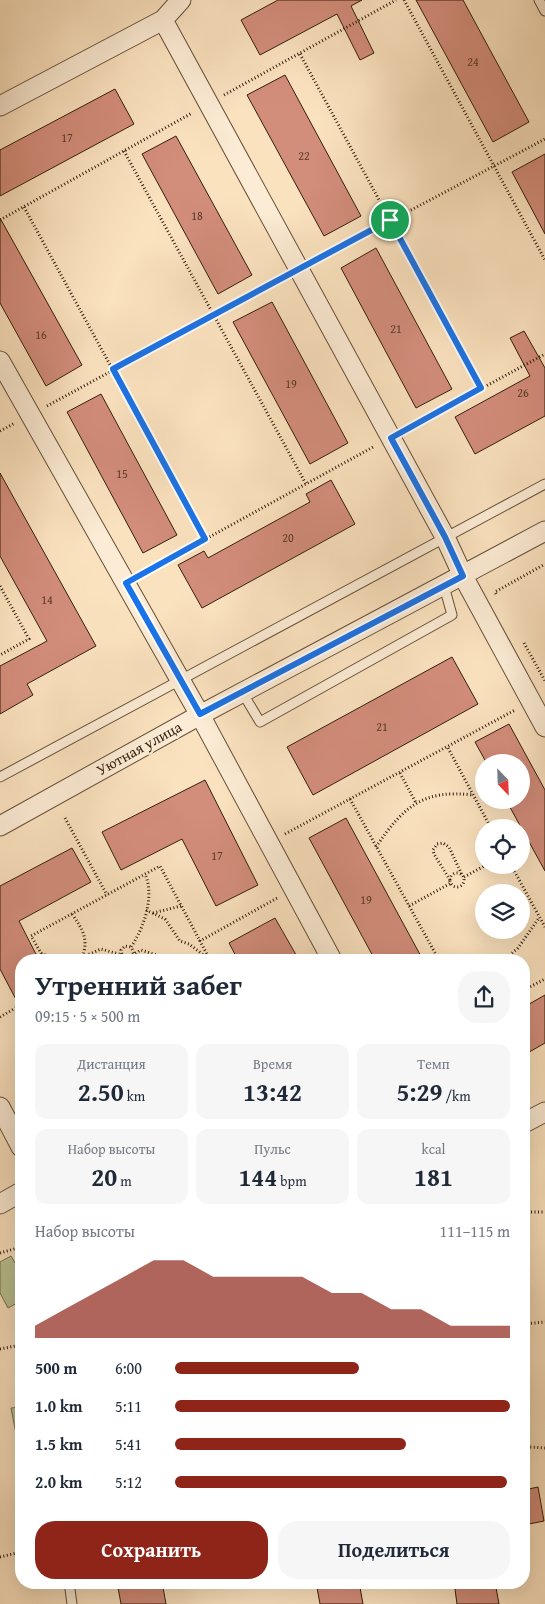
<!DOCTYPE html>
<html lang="ru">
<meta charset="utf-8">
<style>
body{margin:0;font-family:"Gentium Book Plus",serif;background:#f6f6f7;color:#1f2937;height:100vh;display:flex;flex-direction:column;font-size:19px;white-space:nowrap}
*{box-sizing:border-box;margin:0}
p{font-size:16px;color:#747a83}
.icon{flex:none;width:28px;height:28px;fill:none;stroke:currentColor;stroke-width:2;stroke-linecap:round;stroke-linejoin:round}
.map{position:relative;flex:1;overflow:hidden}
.drawer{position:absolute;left:15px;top:954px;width:515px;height:635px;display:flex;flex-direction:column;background:#fff;border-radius:20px;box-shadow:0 5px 20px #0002}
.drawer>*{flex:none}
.needle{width:32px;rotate:157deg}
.controls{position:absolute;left:475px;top:754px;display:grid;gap:10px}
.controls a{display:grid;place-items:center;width:55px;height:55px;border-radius:50%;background:#fff;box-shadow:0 5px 20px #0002;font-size:25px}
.pin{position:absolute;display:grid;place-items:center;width:42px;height:42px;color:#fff;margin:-21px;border:2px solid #fff;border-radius:50%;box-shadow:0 1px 5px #0007}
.round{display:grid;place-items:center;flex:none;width:52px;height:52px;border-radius:20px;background:#f6f6f7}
.head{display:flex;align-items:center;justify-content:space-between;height:85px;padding:0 20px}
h1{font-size:28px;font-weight:700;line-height:38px}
.figures{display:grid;grid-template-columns:repeat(3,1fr);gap:8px;height:85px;padding:5px 20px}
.figures div{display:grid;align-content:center;border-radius:12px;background:#f6f6f7;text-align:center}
.figures b{font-size:25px;font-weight:700}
.figures small{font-size:14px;font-weight:400}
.figures p{font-size:14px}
.chart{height:140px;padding:10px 20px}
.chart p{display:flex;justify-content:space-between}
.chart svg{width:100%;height:90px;margin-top:5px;fill:#8f2418;opacity:.7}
.cta{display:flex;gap:10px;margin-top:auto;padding:10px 20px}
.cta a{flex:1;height:58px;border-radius:20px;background:#8f2418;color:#fff;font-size:20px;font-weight:700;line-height:58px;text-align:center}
.cta a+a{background:#f6f6f7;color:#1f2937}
ul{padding:0 20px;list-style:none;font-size:16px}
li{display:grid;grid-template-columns:80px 60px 1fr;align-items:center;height:38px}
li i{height:12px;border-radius:6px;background:#8f2418}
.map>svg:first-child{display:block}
</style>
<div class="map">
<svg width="545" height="1604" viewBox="0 0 545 1604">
<rect width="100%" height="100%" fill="#fbe2bf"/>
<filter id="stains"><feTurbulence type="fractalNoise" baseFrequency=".004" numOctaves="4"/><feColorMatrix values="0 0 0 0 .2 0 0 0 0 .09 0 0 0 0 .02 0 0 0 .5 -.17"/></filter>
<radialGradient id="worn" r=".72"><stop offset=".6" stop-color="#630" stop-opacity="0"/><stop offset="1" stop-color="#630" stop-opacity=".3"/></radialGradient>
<path fill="#bbc495" stroke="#777150" d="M11 1256 18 1268 21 1266V1301L8 1308 0 1293V1262Z
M21 1407V1459L11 1408Z"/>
<path fill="#d38d7b" stroke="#331e0c" d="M278 0H362L351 6 374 53 360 60 337 14 260 55 241 20Z
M416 0H463L529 122 493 142Z
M285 75 361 216 324 236 247 95Z
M115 89 134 124 0 196V150Z
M176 136 252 275 218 294 142 154Z
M545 154V234L512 172Z
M0 218 82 365 46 386 0 303Z
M376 248 452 389 416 408 341 268Z
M272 302 348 443 310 464 233 322Z
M524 331 545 368V416L475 454 455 417 530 376 510 338Z
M101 394 177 535 143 553 67 412Z
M0 473 96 646 27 684 33 695 0 714V666L47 641 0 556Z
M331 480 355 524 202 608 178 565 204 551 208 558 310 502 306 494Z
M452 657 478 704 313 795 287 747Z
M509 724 545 790V871L506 800H521V762H486L475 742Z
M205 780 258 885 216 906 182 839 121 870 102 832Z
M346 818 423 960H375L309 838Z
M72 848 91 882 19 921 39 960H21V1009L0 969V886Z
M275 918 299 960H238L229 943Z
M545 995V1043L524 1055V1007Z
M538 1487 544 1521 524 1525V1490Z
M117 1582H162L166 1604H121Z
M316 1582H359L363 1604H320Z
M454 1582H495L499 1604H457Z"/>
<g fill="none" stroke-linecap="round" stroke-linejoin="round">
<defs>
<path id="service" d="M539 0 545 11
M242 692 260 722 452 615 444 586
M0 777 545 484
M69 1582 72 1604"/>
<path id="minor" d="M163 20 445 537 463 576 545 727
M0 106 163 20 181 0
M0 361 200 715 332 960
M0 826 200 715 545 531
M0 1107 21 1147
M524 1123 545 1112
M0 1204 21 1192"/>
</defs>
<use href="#service" stroke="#654f39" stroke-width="11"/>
<use href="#minor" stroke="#654f39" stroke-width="21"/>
<path stroke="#331e0c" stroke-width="3" stroke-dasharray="1 2.5" stroke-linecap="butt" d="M404 0 545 260
M300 54 481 388
M224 95 396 0
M124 151 306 484
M24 207 205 539
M0 220 192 113
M315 261 545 139
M47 406 283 278
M407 429 545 354
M0 431 15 423
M142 574 375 446
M0 586 29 639 0 655
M496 594 495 592 545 564
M524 643 545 681
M448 748 491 828
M400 773 416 803
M350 799 439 960
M65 818 107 895
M285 834 515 710
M376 847C403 807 423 789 473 795
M511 865 545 927
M450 880a7 7 0 1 1 14 0a7 7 0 1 1-14 0Z
M464 877 486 865
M450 880 434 854 433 850 437 844 443 843 449 847 462 875
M409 906 451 883
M146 910 165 919 180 941 189 944 210 960
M153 913 181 906
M72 914C83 930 89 939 82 958L84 960
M41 953 56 960
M134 953 131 947C144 928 155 896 145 874
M127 958 122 955 121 950 125 946 131 947
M45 960 31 936 160 866 200 941
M76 960 101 949 122 955
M123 960 141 950 172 960
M210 960 200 941 279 897
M504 960 518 948 539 918
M524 990 545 979
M0 1017 21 1005
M524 1212H545
M0 1253 21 1247
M524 1324 545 1322
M0 1349 21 1345
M524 1450 530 1447 545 1448
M0 1557 21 1552"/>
<use href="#service" stroke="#fcecd5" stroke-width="9"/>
<use href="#minor" stroke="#fcecd5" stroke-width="19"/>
</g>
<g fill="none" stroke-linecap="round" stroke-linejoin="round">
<defs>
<path id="route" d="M390 220 481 388 391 438 445 537 463 576 200 714 126 583 205 539 113 369Z"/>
</defs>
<use href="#route" stroke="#fff" stroke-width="10"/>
<use href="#route" stroke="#1a73e8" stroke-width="6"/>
</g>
<g text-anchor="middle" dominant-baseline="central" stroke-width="4.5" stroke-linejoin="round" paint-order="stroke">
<g font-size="12" fill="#5b3a28">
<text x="473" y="61">24</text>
<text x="67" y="137">17</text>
<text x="304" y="155">22</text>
<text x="197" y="215">18</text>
<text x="396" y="328">21</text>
<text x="41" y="334">16</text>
<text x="291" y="383">19</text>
<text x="523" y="392">26</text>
<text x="122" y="473">15</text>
<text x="288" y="537">20</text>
<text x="47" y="599">14</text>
<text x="382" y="726">21</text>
<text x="217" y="855">17</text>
<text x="366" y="899">19</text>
</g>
<g font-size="15" fill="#331e0c" stroke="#fcecd5">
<text transform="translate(139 748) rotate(-29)">Уютная улица</text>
</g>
</g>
<rect width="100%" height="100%" filter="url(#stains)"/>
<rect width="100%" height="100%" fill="url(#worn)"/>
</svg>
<div class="controls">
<a><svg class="needle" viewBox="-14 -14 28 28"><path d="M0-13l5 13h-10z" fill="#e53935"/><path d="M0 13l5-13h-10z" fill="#747a83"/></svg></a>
<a><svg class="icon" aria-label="locate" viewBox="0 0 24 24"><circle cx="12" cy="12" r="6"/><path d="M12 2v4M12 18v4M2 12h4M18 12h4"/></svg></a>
<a><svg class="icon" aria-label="layers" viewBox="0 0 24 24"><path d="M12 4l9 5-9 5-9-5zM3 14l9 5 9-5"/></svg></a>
</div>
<div class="pin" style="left:390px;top:220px;background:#1e9e55"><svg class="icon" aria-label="arrive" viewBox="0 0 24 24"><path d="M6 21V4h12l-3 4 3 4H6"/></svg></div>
<section class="drawer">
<div class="head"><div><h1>Утренний забег</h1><p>09:15 · 5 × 500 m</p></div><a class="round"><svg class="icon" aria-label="share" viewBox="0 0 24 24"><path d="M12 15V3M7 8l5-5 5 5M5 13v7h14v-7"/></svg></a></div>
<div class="figures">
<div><p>Дистанция</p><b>2.50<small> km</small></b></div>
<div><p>Время</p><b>13:42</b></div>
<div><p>Темп</p><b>5:29<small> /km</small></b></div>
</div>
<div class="figures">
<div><p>Набор высоты</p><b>20<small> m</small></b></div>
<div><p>Пульс</p><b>144<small> bpm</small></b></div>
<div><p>kcal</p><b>181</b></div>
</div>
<div class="chart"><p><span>Набор высоты</span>111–115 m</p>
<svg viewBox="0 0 160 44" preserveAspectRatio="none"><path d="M0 44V38L10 30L20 22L30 14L40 6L50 6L60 14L70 14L80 14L90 14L100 22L110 22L120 30L130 30L140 38L150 38L160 38V44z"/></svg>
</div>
<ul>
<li><b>500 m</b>6:00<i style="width:55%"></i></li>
<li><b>1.0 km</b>5:11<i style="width:100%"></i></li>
<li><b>1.5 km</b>5:41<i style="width:69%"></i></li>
<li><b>2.0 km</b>5:12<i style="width:99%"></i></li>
</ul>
<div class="cta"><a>Сохранить</a><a>Поделиться</a></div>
</section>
</div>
